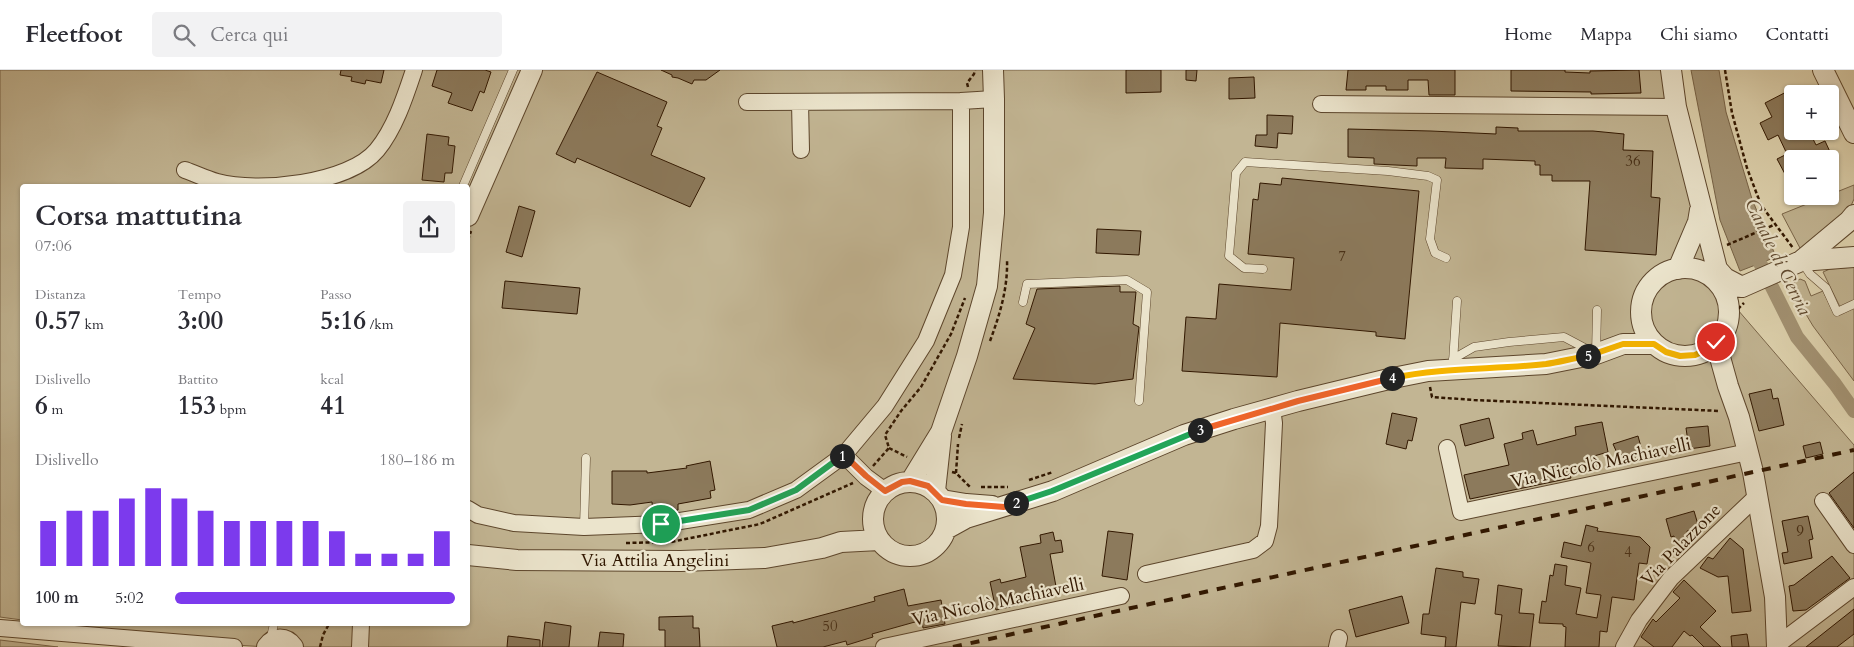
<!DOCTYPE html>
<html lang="it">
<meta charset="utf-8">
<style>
body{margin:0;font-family:Cardo,serif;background:#f2f2f3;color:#2b2b33;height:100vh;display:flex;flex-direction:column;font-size:19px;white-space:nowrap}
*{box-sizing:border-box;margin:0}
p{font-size:16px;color:#7c7c81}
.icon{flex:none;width:28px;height:28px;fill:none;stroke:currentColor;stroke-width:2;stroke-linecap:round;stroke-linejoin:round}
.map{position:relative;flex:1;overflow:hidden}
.drawer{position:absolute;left:20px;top:114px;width:450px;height:442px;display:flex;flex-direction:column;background:#fff;border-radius:5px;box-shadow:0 1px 4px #0004}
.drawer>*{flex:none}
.fabs{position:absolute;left:1784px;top:15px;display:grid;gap:10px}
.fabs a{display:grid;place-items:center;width:55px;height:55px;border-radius:5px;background:#fff;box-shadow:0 1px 4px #0004;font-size:25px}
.pin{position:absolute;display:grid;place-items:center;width:42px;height:42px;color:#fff;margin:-21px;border:2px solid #fff;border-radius:50%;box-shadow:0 1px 5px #0007}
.km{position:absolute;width:25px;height:25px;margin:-12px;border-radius:50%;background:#222;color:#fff;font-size:14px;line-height:25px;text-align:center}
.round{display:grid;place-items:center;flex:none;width:52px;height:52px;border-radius:5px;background:#f2f2f3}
.head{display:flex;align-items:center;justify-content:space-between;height:85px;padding:0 15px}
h1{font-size:28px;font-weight:700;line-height:38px}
.metrics{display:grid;grid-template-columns:repeat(3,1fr);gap:8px;height:85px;padding:5px 15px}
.metrics div{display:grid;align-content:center}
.metrics b{font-size:25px;font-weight:700}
.metrics small{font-size:14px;font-weight:400}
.metrics p{font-size:14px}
.chart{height:140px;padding:10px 15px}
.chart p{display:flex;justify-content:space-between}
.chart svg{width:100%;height:90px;margin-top:5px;stroke:#7c3aed;stroke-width:6}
ul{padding:0 15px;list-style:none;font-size:16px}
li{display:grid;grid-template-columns:80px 60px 1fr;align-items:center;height:38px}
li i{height:12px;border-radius:6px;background:#7c3aed}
header{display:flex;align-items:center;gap:30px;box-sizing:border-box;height:70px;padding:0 25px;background:#fff;border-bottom:1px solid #e1e1e2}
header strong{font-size:24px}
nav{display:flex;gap:28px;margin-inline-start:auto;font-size:18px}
.search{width:350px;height:45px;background:#f2f2f3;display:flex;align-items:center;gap:12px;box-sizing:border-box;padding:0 18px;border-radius:5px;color:#7c7c81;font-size:19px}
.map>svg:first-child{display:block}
</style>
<header>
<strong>Fleetfoot</strong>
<div class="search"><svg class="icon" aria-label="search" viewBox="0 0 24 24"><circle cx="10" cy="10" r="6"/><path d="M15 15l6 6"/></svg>Cerca qui</div>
<nav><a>Home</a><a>Mappa</a><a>Chi siamo</a><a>Contatti</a></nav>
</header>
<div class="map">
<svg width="1854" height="577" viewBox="0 0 1854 577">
<rect width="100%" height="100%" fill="#e0d5b1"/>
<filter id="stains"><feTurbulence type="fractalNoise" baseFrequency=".004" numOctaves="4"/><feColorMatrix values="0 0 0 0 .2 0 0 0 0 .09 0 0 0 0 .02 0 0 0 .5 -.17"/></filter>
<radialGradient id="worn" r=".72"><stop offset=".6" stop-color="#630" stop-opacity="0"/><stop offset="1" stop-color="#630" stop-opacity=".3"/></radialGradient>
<path fill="#c2b593" stroke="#7a664a" d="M0 0H1668L1707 204 1854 375V577H267L95 566 86 554H468V116H22V550L0 547Z
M1854 115V129L1850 138 1801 180 1782 144Z
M1854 197V232L1840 237 1823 202 1830 199Z
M1800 209 1805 211 1811 226 1823 221 1834 244 1854 236V311L1813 256 1789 216Z
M0 570 58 577H0Z"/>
<path fill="#a49475" stroke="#766246" d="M1691 0H1719L1726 42 1752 129 1776 187 1740 201 1720 150Z"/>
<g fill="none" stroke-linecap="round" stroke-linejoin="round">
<path stroke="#a49475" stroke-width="14" d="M1752 177 1797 267 1835 314 1854 341"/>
</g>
<path fill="#8c7a5c" stroke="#311700" d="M341 0H384L381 13 366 10 365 14 351 11 352 7 340 5Z
M437 0H485L491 2 484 23 480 21 472 41 448 33 452 23 432 16Z
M661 0H720L706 10H694L692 14 678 8 672 7V5Z
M1126 0H1161V22L1126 23Z
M1186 0H1197L1196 11 1186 10Z
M1348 0H1455V25H1429L1428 10H1408V20H1386V16H1366V20H1346Z
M1511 0H1565V2L1590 3V1L1639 0 1641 23 1591 24V22L1511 21Z
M597 2 667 32 657 56 662 58 651 85 705 108 690 137 577 88 575 93 556 84Z
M1254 7 1255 28 1229 29V8Z
M1792 19V61H1809L1816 75 1825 71 1831 84 1822 89H1792V101L1785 104 1777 89 1787 84 1778 65 1768 70 1760 53 1772 47 1765 33Z
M1267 45 1293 46 1292 64 1278 63 1277 78 1255 76 1256 65H1267Z
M1496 57 1518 58V61H1593L1624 64 1623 80 1653 81 1651 127 1660 128 1656 185 1585 180 1590 111H1552V105H1540V95H1535V91L1483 89V99L1445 98 1446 88H1417V96L1374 94V88L1348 87V59L1431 61 1496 64Z
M427 64 449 67 448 75 455 76 452 103H445L444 112 422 110Z
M1282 108 1419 121 1405 269 1376 266V262L1280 253 1277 307 1182 301 1186 247 1216 249 1219 214 1291 220 1294 188 1248 184 1253 129 1258 130 1260 113 1281 115Z
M519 136 535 141 522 187 506 182Z
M1097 159 1141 161 1139 185 1096 183Z
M505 211 580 218 577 244 502 238Z
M1120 216V222H1136L1133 254 1139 257 1133 309 1095 314 1013 309 1035 258 1026 254 1037 219Z
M1771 319 1773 329 1778 328 1784 355 1759 361 1749 324Z
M1392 343 1417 348 1412 371 1408 370 1406 379 1386 374Z
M1489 348 1494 368 1465 376 1460 355Z
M1602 352 1608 382 1594 386 1596 393 1568 399 1571 408 1470 429 1464 405 1509 395 1504 374 1523 369 1522 363 1533 360 1537 375 1576 365 1575 357Z
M1708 356 1710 376 1689 379 1686 358Z
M1638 366 1641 377 1638 378 1641 388 1622 394 1613 374Z
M1820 372 1823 384 1806 388 1803 376Z
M710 391 715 420 710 421 711 428 678 434V440L653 443 652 432 630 435 612 434V401H647V403L687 398 686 396Z
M1854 402V458L1829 423Z
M1694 441 1699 458 1687 461 1688 468 1675 472 1674 466 1671 467 1666 449Z
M1808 446 1813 469 1809 470 1812 488 1784 494 1782 483 1788 482 1782 451Z
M1586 455 1598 458 1597 461 1640 467 1650 477 1647 494 1639 493 1634 530 1612 527 1607 562 1600 561 1599 577H1565L1566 557 1563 556V554L1539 553 1542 531 1546 532 1550 505 1553 506 1555 494 1567 496 1565 515 1581 518 1576 544 1597 548 1601 525 1586 523 1591 493 1561 487 1564 472 1581 476Z
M1108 461 1133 464 1127 510 1102 506Z
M1053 462 1055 471 1061 470 1063 482 1050 484 1057 522 1017 531 1018 535 996 540 990 512 1000 509 1001 513 1026 507 1020 477 1041 473 1040 465Z
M1730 468 1743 479 1751 541 1732 543 1728 506 1718 507 1700 498 1708 487 1713 489Z
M1832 486 1850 508 1806 540 1793 541 1789 516 1794 515Z
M1436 498 1463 502V507L1479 509 1475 534 1461 532 1456 577H1445L1446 567 1421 564 1423 544H1429Z
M1684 510 1716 541 1700 557 1721 577H1704L1692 565 1690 566 1684 561 1672 577H1654L1641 567 1653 549 1656 552 1680 528 1673 522Z
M1498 515 1522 519 1519 543 1534 544 1530 577 1498 576 1502 545 1495 544Z
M904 519 908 536 941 530 945 554 923 558 922 550 872 564 873 567 847 575 846 571 823 577H777L772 556 793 551V553L875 531 874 527Z
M1402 526 1409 553 1356 567 1349 540Z
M1854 539V564L1837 577H1806Z
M693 546V558H699L700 577H665V560H659V547Z
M545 552 571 556 569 577H542Z
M600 562 624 564 623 577H598Z
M1747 564 1749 577H1732L1731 566Z
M508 566 540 570V577H507Z"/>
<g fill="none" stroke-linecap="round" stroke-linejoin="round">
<defs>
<path id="service" d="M463 116 513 0
M1802 192 1810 204 1826 218 1837 242 1854 234
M1263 199 1244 198 1229 186 1236 103 1245 92 1388 101 1428 106 1437 110 1430 169 1435 183 1446 188
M1023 232 1027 214 1127 210 1147 222 1139 331
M1453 289 1474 277 1509 272 1564 267 1596 284 1597 240
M1453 292 1457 231
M584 457 586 388
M270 571 274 554"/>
<path id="minor" d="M961 31 994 29
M800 32 801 80
M1321 34 1676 37
M185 100C196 104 206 109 217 112 258 123 349 114 377 80 395 58 405 27 414 0
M1447 378 1461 442 1748 382
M844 385 866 407 885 421
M1823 431 1854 475
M468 439 478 445 514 453 584 457 661 454 749 440 796 420 844 385 885 336 926 271 953 205 961 157V31L747 32
M1146 504 1253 480 1265 471 1269 456 1274 353 1272 338
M0 558 234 577
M1777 575 1854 517
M360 577 361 554
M884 577 1121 526
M1337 577 1339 568
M1624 577 1639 550 1671 508 1754 429"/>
<path id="tertiary" d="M1671 0 1676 37 1717 199 1725 208 1742 217
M1823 0 1854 63
M468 146 532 0
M1801 191 1854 187
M1641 242a44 44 0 1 1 88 0a44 44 0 1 1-88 0Z
M1678 199 1698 152 1700 140
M1730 216 1742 217 1801 191 1849 151 1854 145
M1716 273 1728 316 1739 347 1753 402 1775 527 1777 577
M911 411 941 362 967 286 987 216 994 143V29L993 0
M873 449a37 37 0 1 1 74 0a37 37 0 1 1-74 0Z
M935 421 941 366
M942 430 966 434 992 436
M946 459 966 448 1053 421 1184 365 1234 349 1298 331 1393 308 1428 301 1546 294 1596 284 1623 274H1654
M468 485 517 490 681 491 765 488 822 478 841 472 879 470
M267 577C274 567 286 567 293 577"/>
</defs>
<use href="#service" stroke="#5d462c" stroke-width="9"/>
<use href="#minor" stroke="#5d462c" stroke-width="18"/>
<use href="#tertiary" stroke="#5d462c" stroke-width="22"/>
<path stroke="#311700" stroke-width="2.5" stroke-dasharray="4 2.5" stroke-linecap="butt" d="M1725 0 1732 43 1747 98 1761 135 1793 178
M968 17 967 13 974 4 975 0
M468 170 471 161
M1727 175 1776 154
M1729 263 1735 242 1744 233
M990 271C1000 244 1008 218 1007 189
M1430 317 1432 327 1474 330 1720 341
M959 368 962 354
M889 378 907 387
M873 396 889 378 885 365 901 341 921 317 951 264 965 228
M952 402 956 403 970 417
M956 403 958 374
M1029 410 1053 402
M981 417H1008
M626 473 671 472 760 454 853 413
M320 577 323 565 329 554"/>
<use href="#service" stroke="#ebe4cc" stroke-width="8"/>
<use href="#minor" stroke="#ebe4cc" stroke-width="16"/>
<use href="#tertiary" stroke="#ebe4cc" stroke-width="20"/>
<path stroke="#311700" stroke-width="4" stroke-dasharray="9 9" stroke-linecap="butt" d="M953 577 1854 380"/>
</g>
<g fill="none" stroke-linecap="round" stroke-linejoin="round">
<defs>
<path id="split-1" d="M661 454 749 440 796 420 842 386"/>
<path id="split-2" d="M842 386 844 385 866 406 885 421 902 412 910 411 928 416 942 430 966 434 1004 437 1016 433"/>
<path id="split-3" d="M1016 433 1052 421 1200 360"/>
<path id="split-4" d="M1200 360 1298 331 1392 308"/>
<path id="split-5" d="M1392 308C1444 297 1494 300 1546 294 1560 292 1574 288 1588 286"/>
<path id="split-6" d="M1588 286 1623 274H1654L1666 282 1680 286 1695 285 1706 280 1716 272"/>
</defs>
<use href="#split-1" stroke="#fff" stroke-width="10"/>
<use href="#split-2" stroke="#fff" stroke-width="10"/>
<use href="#split-3" stroke="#fff" stroke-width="10"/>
<use href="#split-4" stroke="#fff" stroke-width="10"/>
<use href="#split-5" stroke="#fff" stroke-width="10"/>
<use href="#split-6" stroke="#fff" stroke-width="10"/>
<use href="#split-1" stroke="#22a559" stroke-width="6"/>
<use href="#split-2" stroke="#f0652b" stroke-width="6"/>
<use href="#split-3" stroke="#22a559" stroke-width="6"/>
<use href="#split-4" stroke="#f0652b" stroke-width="6"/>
<use href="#split-5" stroke="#f5b400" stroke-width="6"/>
<use href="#split-6" stroke="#f5b400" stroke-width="6"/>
</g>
<g text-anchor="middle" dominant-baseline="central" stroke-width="4.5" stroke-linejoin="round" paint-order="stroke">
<g font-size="15" fill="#483017">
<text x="1633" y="91">36</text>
<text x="1342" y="186">7</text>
<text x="1800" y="461">9</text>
<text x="1591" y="477">6</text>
<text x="1628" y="482">4</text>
<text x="830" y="556">50</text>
</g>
<g font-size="18" fill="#311700" stroke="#ebe4cc">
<text transform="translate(1601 393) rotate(-12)">Via Niccolò Machiavelli</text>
<text transform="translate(1681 475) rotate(-46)">Via Palazzone</text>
<text x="655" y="490">Via Attilia Angelini</text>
<text transform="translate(998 532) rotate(-12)">Via Nicolò Machiavelli</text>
</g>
<g font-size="19" font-style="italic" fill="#5f492f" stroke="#ebe4cc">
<text transform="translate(1778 187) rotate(64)">Canale di Cervia</text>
</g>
</g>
<rect width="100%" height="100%" filter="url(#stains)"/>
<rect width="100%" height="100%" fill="url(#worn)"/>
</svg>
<div class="fabs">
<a>+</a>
<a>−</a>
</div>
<div class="pin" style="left:661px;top:454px;background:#1e9e55"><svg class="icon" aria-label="arrive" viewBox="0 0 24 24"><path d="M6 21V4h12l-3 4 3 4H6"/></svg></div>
<div class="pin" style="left:1716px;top:272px;background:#d93025"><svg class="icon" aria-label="check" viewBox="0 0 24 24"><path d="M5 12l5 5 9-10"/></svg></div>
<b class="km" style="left:842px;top:386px">1</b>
<b class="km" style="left:1016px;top:433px">2</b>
<b class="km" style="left:1200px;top:360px">3</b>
<b class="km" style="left:1392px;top:308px">4</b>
<b class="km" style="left:1588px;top:286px">5</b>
<section class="drawer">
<div class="head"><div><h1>Corsa mattutina</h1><p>07:06</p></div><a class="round"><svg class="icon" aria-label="share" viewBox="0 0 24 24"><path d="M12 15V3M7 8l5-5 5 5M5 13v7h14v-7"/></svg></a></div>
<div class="metrics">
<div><p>Distanza</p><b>0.57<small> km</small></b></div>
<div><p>Tempo</p><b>3:00</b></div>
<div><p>Passo</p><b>5:16<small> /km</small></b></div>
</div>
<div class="metrics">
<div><p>Dislivello</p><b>6<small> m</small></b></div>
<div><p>Battito</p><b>153<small> bpm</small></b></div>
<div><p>kcal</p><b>41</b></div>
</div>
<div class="chart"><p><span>Dislivello</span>180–186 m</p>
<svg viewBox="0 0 160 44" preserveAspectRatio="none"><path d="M5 44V22M15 44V17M25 44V17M35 44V11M45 44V6M55 44V11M65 44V17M75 44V22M85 44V22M95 44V22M105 44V22M115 44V27M125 44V38M135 44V38M145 44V38M155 44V27"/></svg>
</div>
<ul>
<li><b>100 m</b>5:02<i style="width:100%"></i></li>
</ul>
</section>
</div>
